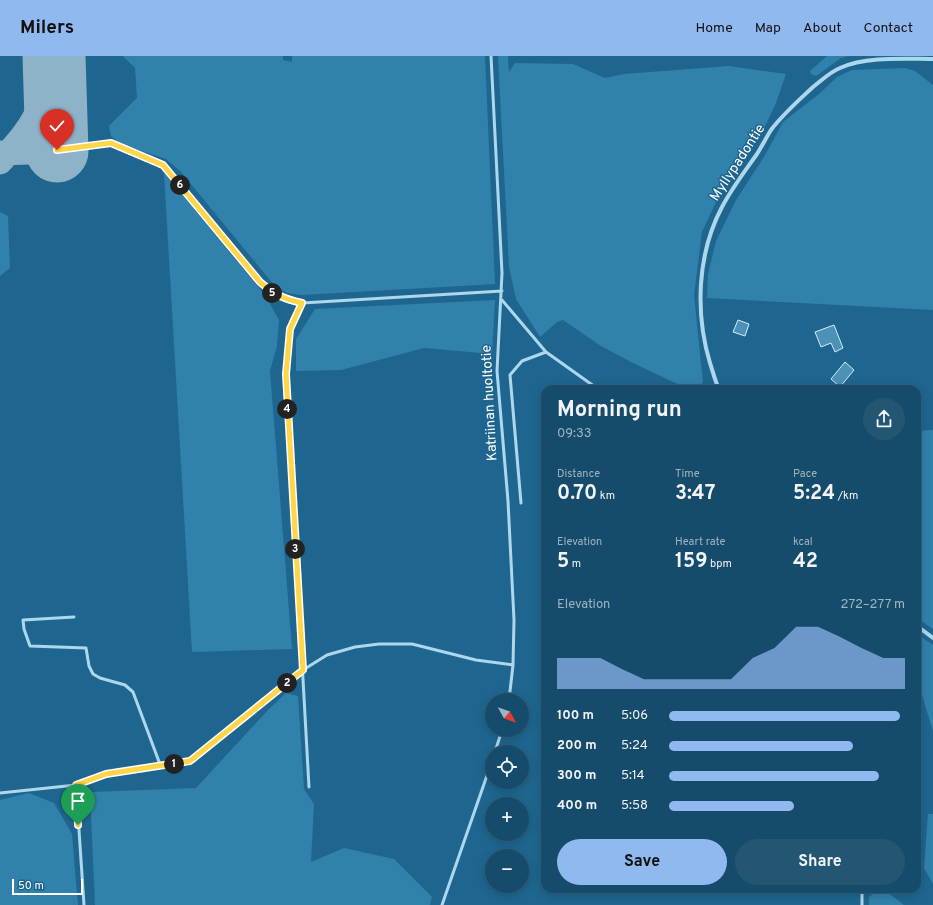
<!DOCTYPE html>
<meta charset="utf-8">
<style>
body{margin:0;font-family:Overpass,sans-serif;background:#235673;color:#f1f3f6;height:100vh;display:flex;flex-direction:column;font-size:15px;white-space:nowrap}
*{box-sizing:border-box;margin:0}
p{font-size:13px;color:#9eb4c1}
.icon{flex:none;width:22px;height:22px;fill:none;stroke:currentColor;stroke-width:2;stroke-linecap:round;stroke-linejoin:round}
.map{position:relative;flex:1;overflow:hidden}
.sheet{position:absolute;left:541px;top:329px;width:380px;height:508px;display:flex;flex-direction:column;background:#164c6b;border-radius:12px;box-shadow:0 2px 10px #0003,0 0 0 1px #35637e}
.sheet>*{flex:none}
.needle{width:26px;rotate:130deg}
.controls{position:absolute;left:485px;top:637px;display:grid;gap:8px}
.controls a{display:grid;place-items:center;width:44px;height:44px;border-radius:50%;background:#164c6b;box-shadow:0 2px 10px #0003,0 0 0 1px #35637e;font-size:20px}
.scale{position:absolute;left:12px;bottom:10px;width:71px;box-sizing:border-box;padding-left:4px;border:2px solid #fff;border-top:0;font-size:11px;line-height:14px;white-space:nowrap;color:#fff;-webkit-text-stroke:3px #1e668f;paint-order:stroke}
.pin{position:absolute;display:grid;place-items:center;width:34px;height:34px;color:#fff;margin:-41px -17px;border-radius:50% 50% 50% 0;rotate:-45deg;box-shadow:0 0 4px #0007}
.pin .icon{rotate:45deg}
.km{position:absolute;width:20px;height:20px;margin:-10px;border-radius:50%;background:#222;color:#fff;font-size:11px;line-height:20px;text-align:center}
.round{display:grid;place-items:center;flex:none;width:42px;height:42px;border-radius:21px;background:#235673}
.summary{display:flex;align-items:center;justify-content:space-between;height:68px;padding:0 16px}
h1{font-size:22px;font-weight:700;line-height:30px}
.figures{display:grid;grid-template-columns:repeat(3,1fr);gap:6px;height:68px;padding:4px 16px}
.figures div{display:grid;align-content:center}
.figures b{font-size:20px;font-weight:700}
.figures small{font-size:11px;font-weight:400}
.figures p{font-size:11px}
.chart{height:112px;padding:8px 16px}
.chart p{display:flex;justify-content:space-between}
.chart svg{width:100%;height:72px;margin-top:4px;fill:#90b9f0;opacity:.7}
.primary-button{display:flex;gap:8px;margin-top:auto;padding:8px 16px}
.primary-button a{flex:1;height:46px;border-radius:24px;background:#90b9f0;color:#111;font-size:16px;font-weight:700;line-height:46px;text-align:center}
.primary-button a+a{background:#235673;color:#f1f3f6}
ul{padding:0 16px;list-style:none;font-size:13px}
li{display:grid;grid-template-columns:64px 48px 1fr;align-items:center;height:30px}
li i{height:10px;border-radius:5px;background:#90b9f0}
header{display:flex;align-items:center;gap:24px;box-sizing:border-box;height:56px;padding:0 20px;background:#90b9f0;color:#111}
header strong{font-size:19px}
nav{display:flex;gap:22px;margin-inline-start:auto;font-size:14px}
.map>svg:first-child{display:block}
</style>
<header>
<strong>Milers</strong>
<nav><a>Home</a><a>Map</a><a>About</a><a>Contact</a></nav>
</header>
<div class="map">
<svg width="933" height="849" viewBox="0 0 933 849">
<rect width="100%" height="100%" fill="#1e668f"/>
<path fill="#3181ad" d="M123 0H283V4L292 6V0H485L495 228 302 239 287 237 274 229 181 116 166 103 121 88 111 80 109 70 137 42 135 12Z
M498 0H508L509 16 515 7 573 8 605 22 624 18 729 10 786 18 776 47 761 79 724 129 702 176 694 239 703 327 693 333H688L631 306 601 290 563 264 557 266 540 281 516 243 509 211Z
M827 0H848L841 2 816 20 811 18 810 15Z
M905 12 915 15 933 29V254L707 242 708 218 716 185 736 144 764 101 783 66 819 38 837 21 852 14Z
M164 117 265 239 279 264 277 290 270 315 292 593 192 596Z
M0 156 8 160 10 212 0 220Z
M495 244 492 298 424 292 341 314 296 315V283L315 253Z
M933 374V573L917 562V375Z
M917 578 933 589V675L917 623Z
M286 637 298 640 304 733 314 748 311 806 344 792 394 803 432 841 430 849H95L90 736 196 732 268 654Z
M29 737 54 747 72 778 78 849H0V744Z
M928 758H933V828L924 812Z
M879 833H883L904 849H869V841Z"/>
<g fill="none" stroke-linecap="round" stroke-linejoin="round">
<path stroke="#8eb2c7" stroke-width="25" d="M0 97 57 95
M0 106C17 88 34 69 42 45 48 31 50 15 53 0"/>
<path stroke="#8eb2c7" stroke-width="63" d="M54 0 57 95"/>
</g>
<path fill="#4b91b8" stroke="#d3ecf9" d="M738 264 749 268 745 280 733 276Z
M834 269 843 292 835 296 831 287 821 291 815 276Z
M845 306 854 314 840 331 831 323Z"/>
<g fill="none" stroke-linecap="round" stroke-linejoin="round">
<path stroke="#add7ed" stroke-width="3" d="M491 0 502 217 497 315 508 445 514 564 513 609 509 644
M57 95 111 87 163 109 260 226C275 239 284 243 302 247L502 235
M502 244 546 296 598 333
M302 247 290 273 286 318 309 731
M521 447 510 319 522 305 546 296
M495 696 502 674
M161 711 190 705 303 614 327 599 355 591 379 588H412L476 604 513 609
M76 729 84 849
M0 737 76 729 106 718 161 711 133 636 125 629 100 622 93 618 89 610 86 592 30 590 24 573 23 564 74 561
M862 833V849
M442 849 492 705"/>
<path stroke="#add7ed" stroke-width="4" d="M719 333C715 325 713 316 710 307 695 257 697 198 722 151 732 132 745 115 757 98 762 90 766 82 771 74 783 58 798 45 813 31 822 24 830 16 840 12 866 0 905 3 933 3
M917 570 933 582"/>
</g>
<g fill="none" stroke-linecap="round" stroke-linejoin="round">
<defs>
<path id="route" d="M57 94 111 87 163 109 260 226C275 239 284 243 302 247L290 273 286 318 303 614 190 705 106 718 76 729 78 769"/>
</defs>
<use href="#route" stroke="#fff" stroke-width="8"/>
<use href="#route" stroke="#ffd54a" stroke-width="5"/>
</g>
<g text-anchor="middle" dominant-baseline="central" stroke-width="3" stroke-linejoin="round" paint-order="stroke">
<g font-size="14" fill="#fff" stroke="#1e668f">
<text transform="translate(738 107) rotate(-57)">Myllypadontie</text>
<text transform="translate(490 347) rotate(-93)">Katriinan huoltotie</text>
</g>
</g>
</svg>
<div class="controls">
<a><svg class="needle" viewBox="-14 -14 28 28"><path d="M0-13l5 13h-10z" fill="#e53935"/><path d="M0 13l5-13h-10z" fill="#9eb4c1"/></svg></a>
<a><svg class="icon" aria-label="locate" viewBox="0 0 24 24"><circle cx="12" cy="12" r="6"/><path d="M12 2v4M12 18v4M2 12h4M18 12h4"/></svg></a>
<a>+</a>
<a>−</a>
</div>
<div class="scale">50 m</div>
<div class="pin" style="left:78px;top:769px;background:#1e9e55"><svg class="icon" aria-label="arrive" viewBox="0 0 24 24"><path d="M6 21V4h12l-3 4 3 4H6"/></svg></div>
<div class="pin" style="left:57px;top:94px;background:#d93025"><svg class="icon" aria-label="check" viewBox="0 0 24 24"><path d="M5 12l5 5 9-10"/></svg></div>
<b class="km" style="left:174px;top:708px">1</b>
<b class="km" style="left:287px;top:627px">2</b>
<b class="km" style="left:295px;top:493px">3</b>
<b class="km" style="left:287px;top:353px">4</b>
<b class="km" style="left:272px;top:237px">5</b>
<b class="km" style="left:180px;top:129px">6</b>
<section class="sheet">
<div class="summary"><div><h1>Morning run</h1><p>09:33</p></div><a class="round"><svg class="icon" aria-label="share" viewBox="0 0 24 24"><path d="M12 15V3M7 8l5-5 5 5M5 13v7h14v-7"/></svg></a></div>
<div class="figures">
<div><p>Distance</p><b>0.70<small> km</small></b></div>
<div><p>Time</p><b>3:47</b></div>
<div><p>Pace</p><b>5:24<small> /km</small></b></div>
</div>
<div class="figures">
<div><p>Elevation</p><b>5<small> m</small></b></div>
<div><p>Heart rate</p><b>159<small> bpm</small></b></div>
<div><p>kcal</p><b>42</b></div>
</div>
<div class="chart"><p><span>Elevation</span>272–277 m</p>
<svg viewBox="0 0 160 44" preserveAspectRatio="none"><path d="M0 44V25L10 25L20 25L30 32L40 38L50 38L60 38L70 38L80 38L90 25L100 19L110 6L120 6L130 12L140 19L150 25L160 25V44z"/></svg>
</div>
<ul>
<li><b>100 m</b>5:06<i style="width:98%"></i></li>
<li><b>200 m</b>5:24<i style="width:78%"></i></li>
<li><b>300 m</b>5:14<i style="width:89%"></i></li>
<li><b>400 m</b>5:58<i style="width:53%"></i></li>
</ul>
<div class="primary-button"><a>Save</a><a>Share</a></div>
</section>
</div>
